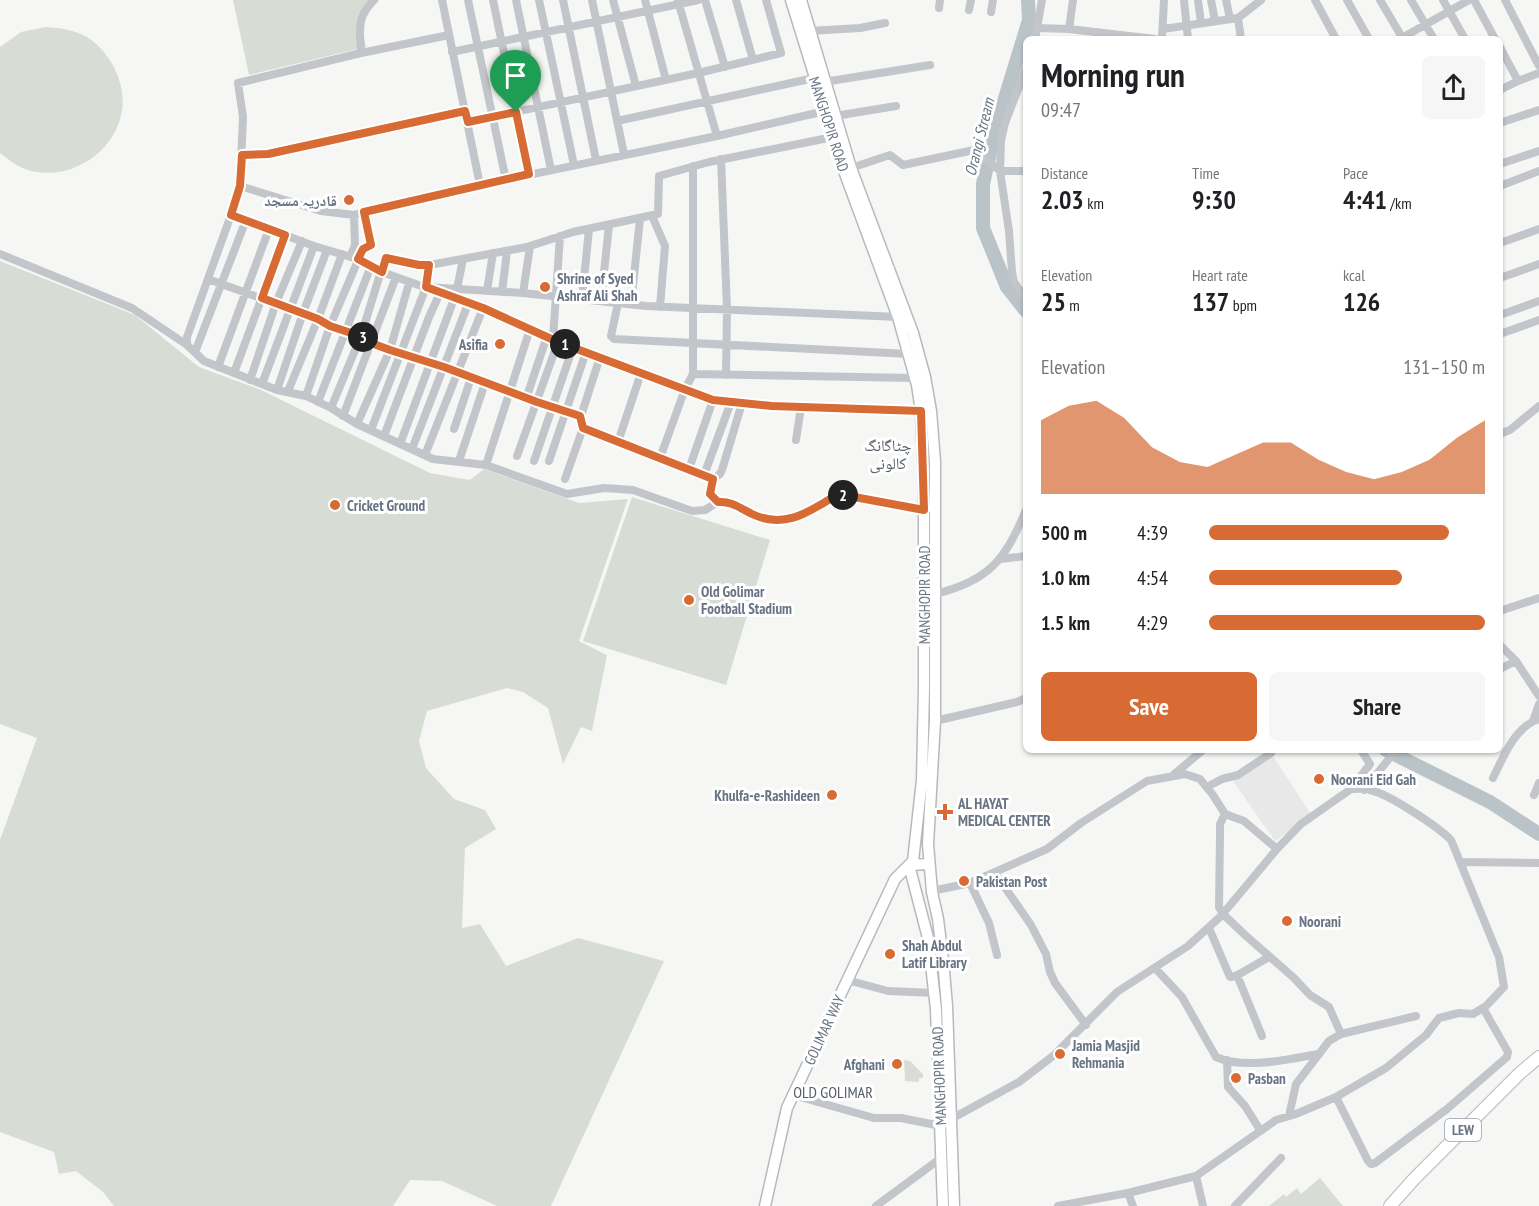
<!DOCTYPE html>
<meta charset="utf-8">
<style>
body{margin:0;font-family:"PT Sans Narrow","Noto Naskh Arabic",sans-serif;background:#f6f6f6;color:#202124;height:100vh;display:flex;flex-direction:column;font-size:22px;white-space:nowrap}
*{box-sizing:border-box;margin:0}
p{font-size:20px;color:#757577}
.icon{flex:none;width:33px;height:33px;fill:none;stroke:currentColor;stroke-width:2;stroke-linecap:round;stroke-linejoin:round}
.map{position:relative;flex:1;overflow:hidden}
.sheet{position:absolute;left:1023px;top:36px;width:480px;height:717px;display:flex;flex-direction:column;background:#fff;border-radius:9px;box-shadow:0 2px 4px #0004}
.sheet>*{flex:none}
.pin{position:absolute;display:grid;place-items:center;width:51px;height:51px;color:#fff;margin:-62px -26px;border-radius:50% 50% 50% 0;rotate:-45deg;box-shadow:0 0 6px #0007}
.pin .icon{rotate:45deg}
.km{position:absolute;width:30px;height:30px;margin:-15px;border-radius:50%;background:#222;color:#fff;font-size:16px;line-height:30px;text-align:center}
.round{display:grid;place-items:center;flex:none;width:63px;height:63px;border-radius:9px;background:#f6f6f6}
.head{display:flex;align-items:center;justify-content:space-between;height:102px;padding:0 18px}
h1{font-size:33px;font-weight:700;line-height:45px}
.metrics{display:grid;grid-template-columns:repeat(3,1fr);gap:9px;height:102px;padding:6px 18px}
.metrics div{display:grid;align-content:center}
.metrics b{font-size:26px;font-weight:700}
.metrics small{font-size:16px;font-weight:400}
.metrics p{font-size:16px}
.chart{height:168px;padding:12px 18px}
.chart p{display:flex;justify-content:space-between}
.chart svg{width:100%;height:108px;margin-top:6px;fill:#d76b33;opacity:.7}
.primary-button{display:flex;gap:12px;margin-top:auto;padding:12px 18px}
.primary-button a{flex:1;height:69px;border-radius:9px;background:#d76b33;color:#fff;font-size:24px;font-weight:700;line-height:69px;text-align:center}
.primary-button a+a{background:#f6f6f6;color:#202124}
ul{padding:0 18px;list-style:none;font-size:20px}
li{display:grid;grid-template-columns:96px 72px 1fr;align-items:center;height:45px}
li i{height:15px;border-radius:8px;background:#d76b33}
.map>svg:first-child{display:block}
</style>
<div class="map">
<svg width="1539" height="1206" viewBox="0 0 1539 1206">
<rect width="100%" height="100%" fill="#f6f7f4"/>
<path fill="#e7e8e7" d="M1271 753 1312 816 1275 841 1233 781Z"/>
<path fill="#d7ddd5" d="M233 0H379L361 22 366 47 249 75Z
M46 27C60 28 77 30 90 39 112 55 126 84 122 111 115 151 75 178 37 172 22 170 11 162 0 153V47L21 32Z
M0 261 135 315 199 367 259 389 430 473 470 480 484 469 579 503 628 499 579 641 607 655 592 731 581 727 563 764 548 708 523 692 507 688 427 711 419 741 426 768 454 799 485 810 496 829 465 848 462 928 480 924 506 966 578 938 664 961 551 1206H497L442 1181 410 1180 393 1206H114L103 1192 76 1171 59 1174 54 1152 0 1132V840L37 738 0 724Z
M632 497 770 540 726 685 583 641Z
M904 1060 910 1061 923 1074V1078H919V1082L905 1081Z
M1320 1178 1343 1206H1269L1284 1194 1286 1197 1297 1188 1301 1194Z"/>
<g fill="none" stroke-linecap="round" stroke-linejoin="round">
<path stroke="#bac3c8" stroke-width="14" d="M1026 311 1007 287 983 228V184L995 131 1029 20 1028 0
M1386 750 1490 802 1539 834"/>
<defs>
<path id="major" d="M791 0 844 171 898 317 917 385 921 411 924 480V688L922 780 913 861 909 865 928 938 936 1009 943 1206
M801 0 851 168 913 333 925 377 931 411 935 462V721L928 844 932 892 938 919 943 960 947 1006 954 1206
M765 1206 787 1108 895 879 909 865 929 864"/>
<path id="highway" d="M1390 1206 1414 1179 1520 1073 1539 1057"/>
</defs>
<use href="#major" stroke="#b6b9bd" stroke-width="13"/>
<use href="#highway" stroke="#b5b8bb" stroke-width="14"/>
<path stroke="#c2c5c9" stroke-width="8" d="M442 0 480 185
M468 0 506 180
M493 0 529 174
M516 0 551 170
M539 0 574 165
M563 0 596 160
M592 0 624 154
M613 0 636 86
M645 0 666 80
M705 0 725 67
M736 0 753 60
M1184 0 1188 39
M1198 0 1201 23
M1211 0 1215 21
M1226 0 1230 19
M1315 0 1336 39
M1347 0 1369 39
M1380 0 1403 39
M1411 0 1434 39
M1443 0 1465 39
M1474 0 1495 39
M1505 0 1539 66
M678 1 717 136
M939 8 940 0
M969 10 971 0
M991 12 993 0
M1238 18 1241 39
M1037 28 1069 29 1155 39
M1069 29 1073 0
M1163 29 1238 18 1261 0
M809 31 860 28 885 23
M449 35 361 53 238 83 243 117 240 186 231 215 187 337V345L204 361 277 390 306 396 331 408 357 424 433 459 486 465 567 494 604 488 633 490 692 511 705 510 718 502 729 501 755 515 776 520 799 517 838 494 924 510
M1035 39 1042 0
M1162 39 1164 0
M1400 39 1469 0
M1500 47 1518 81
M452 52 698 0
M361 53C360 30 356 18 374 0
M1026 69 1005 123 1001 141 1000 171 1009 231 1012 272 1014 282 1026 299
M824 82 930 65
M1500 90 1518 81 1539 73
M835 116 896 106
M617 121 814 78
M468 122 698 73 781 53 766 0
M1500 123 1539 110
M242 155 268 154 465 111
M721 159 727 309 726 375
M1500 164 1539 151
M851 168 890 155 903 165 974 150 1000 171H1026
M240 186 321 211 354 215 480 185 717 136 825 111
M1500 186 1539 171
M231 215 314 246 358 259 382 272 483 308 558 342 713 400 772 406 921 411
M652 216 665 246 660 307
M1500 243 1539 229
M0 254 132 308 187 345
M350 257 355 245 354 215
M1500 278 1539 264
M208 279 318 319 330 326 361 336 371 343 390 350 444 367 537 402 581 416 583 428 565 479
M425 286 429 265
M457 289 463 259
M487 291 493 253
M502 292 507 251
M523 293 530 246
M582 299 589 229
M601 301 609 225
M618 303 611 336 614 339 909 354
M631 304 640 219
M1500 315 1539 301
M1500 334 1539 320
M553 339 560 236
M195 352 246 220
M218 367 269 229
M234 373 285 235
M693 374 915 378
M250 380 276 303 302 241
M262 384 314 246
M277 390 303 313 327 250
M288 391 318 319 342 254
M306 396 330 326 362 251 371 247 364 212
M526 399 547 336
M318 402 371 266
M331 408 361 336 385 258 419 265 435 264 527 247 573 232 658 214 659 176 709 162 833 137
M343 416 396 277
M581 416 600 357
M357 424 390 350 409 283
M583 428 713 479 710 494 718 502
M454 429 471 378
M371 430 426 287 523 293 646 306 898 317
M1500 434 1510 430 1539 406
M384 436 429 317 440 293
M796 440 801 407
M618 442 641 373
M400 444 454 299
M412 449 468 304
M425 455 483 308
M517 456 558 342
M660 458 685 389 693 374V166
M459 461 485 383
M534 461 573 347
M549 461 586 352
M486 465 530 329
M689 469 713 400
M704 475 731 402
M713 479 720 474 722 470 742 403
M1000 559 1026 556
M935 594C989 581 1005 560 1026 510
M1500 611 1539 598
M1500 645 1516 661 1539 696
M1500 669 1516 661
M935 721 1017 702 1026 698
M1533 721 1539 704
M1172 776 1203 750
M1493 778C1503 758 1515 726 1539 719
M1207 787 1222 779 1238 775 1271 753
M1364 790 1396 750
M1534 795 1539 783
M1225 814 1244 821 1277 849
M1461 862 1539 863
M995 873 1031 925 1046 954 1050 972 1055 983 1086 1025
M970 883 989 923 997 955
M932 891 970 883 1047 849 1081 823 1147 781 1185 774 1200 779 1213 795 1225 814 1220 824V835L1219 907 1223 914 1245 935 1293 977 1310 995 1329 1007 1341 1034 1329 1041 1296 1084 1289 1116
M1209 928 1230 977 1236 976 1269 957
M1155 968 1182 997 1216 1057C1245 1070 1289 1059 1318 1054
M1237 975 1262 1036
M847 980 888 991 935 993
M1341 1034 1416 1016
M1227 1060 1228 1087 1245 1106 1260 1130
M793 1095 874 1118H901L941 1126
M1336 1097 1368 1161 1371 1164 1375 1163 1447 1109 1507 1057 1508 1052 1483 1008
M951 1119 1019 1082 1053 1056 1117 992 1188 946 1221 916 1277 849 1301 824 1351 789 1370 764 1361 750
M1196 1176 1203 1206
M1128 1193 1133 1206
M876 1206 941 1158
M1058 1206 1128 1193 1196 1176 1276 1120 1296 1114 1336 1097 1386 1068 1426 1035 1439 1018 1459 1013 1473 1014 1486 1006 1504 987 1499 957 1451 840C1437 826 1389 794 1370 790 1364 788 1357 789 1351 789
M1235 1206 1281 1158"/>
<use href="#major" stroke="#fff" stroke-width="10"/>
<use href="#highway" stroke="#fff" stroke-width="12"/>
</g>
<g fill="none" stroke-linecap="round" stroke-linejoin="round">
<defs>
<path id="route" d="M465 111 468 122 516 112 529 174 364 212 371 245 363 249 358 259 382 272 386 258 419 265H429L426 287 483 308 558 342 713 400 772 406 921 411 924 510 838 494C810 511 786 530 752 514 740 508 732 501 718 502L710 494 713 479 583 428 580 416 537 402 444 367 390 350 371 343 360 336 330 326 318 319 262 298 285 235 231 215 240 186 242 155 268 154Z"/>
</defs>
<use href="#route" stroke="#fff" stroke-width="12"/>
<use href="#route" stroke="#d76b33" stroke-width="8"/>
</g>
<g fill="#d76b33" stroke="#fff" stroke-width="2">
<circle cx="349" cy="200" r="6"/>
<circle cx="545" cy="287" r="6"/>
<circle cx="500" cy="344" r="6"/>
<circle cx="335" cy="505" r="6"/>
<circle cx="689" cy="600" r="6"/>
<circle cx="1319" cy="779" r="6"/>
<circle cx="832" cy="795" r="6"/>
<path d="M942 803h6v6h6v6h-6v6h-6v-6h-6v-6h6z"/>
<circle cx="964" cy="881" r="6"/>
<circle cx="1287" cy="921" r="6"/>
<circle cx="890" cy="954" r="6"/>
<circle cx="1060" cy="1054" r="6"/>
<circle cx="897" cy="1064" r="6"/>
<circle cx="1236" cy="1078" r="6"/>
</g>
<g text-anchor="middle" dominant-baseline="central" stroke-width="6" stroke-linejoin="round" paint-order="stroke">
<rect fill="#fff" stroke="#959ea8" stroke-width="1.5" x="1445" y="1119" width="36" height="22" rx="4.5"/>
<g font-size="14" font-weight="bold" fill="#687483">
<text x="1463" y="1130">LEW</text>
</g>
<g font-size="15" fill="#687483" stroke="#fff">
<text transform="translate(829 124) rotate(72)">MANGHOPIR ROAD</text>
<text transform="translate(924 595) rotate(-90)">MANGHOPIR ROAD</text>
<text transform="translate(824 1030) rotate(-65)">GOLIMAR WAY</text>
<text transform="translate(939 1076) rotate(-92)">MANGHOPIR ROAD</text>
</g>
<g font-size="15" font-weight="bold" fill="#687483" stroke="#fff" text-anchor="start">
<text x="337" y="200" text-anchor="end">قادریہ مسجد</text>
<text x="557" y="278">Shrine of Syed<tspan x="557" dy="17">Ashraf Ali Shah</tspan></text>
<text x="488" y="344" text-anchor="end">Asifia</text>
<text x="347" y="505">Cricket Ground</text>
<text x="701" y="591">Old Golimar<tspan x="701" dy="17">Football Stadium</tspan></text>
<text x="1331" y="779">Noorani Eid Gah</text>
<text x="820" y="795" text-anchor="end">Khulfa-e-Rashideen</text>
<text x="958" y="803">AL HAYAT<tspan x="958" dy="17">MEDICAL CENTER</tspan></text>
<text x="976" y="881">Pakistan Post</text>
<text x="1299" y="921">Noorani</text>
<text x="902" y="945">Shah Abdul<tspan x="902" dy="17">Latif Library</tspan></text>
<text x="1072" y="1045">Jamia Masjid<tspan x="1072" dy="17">Rehmania</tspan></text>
<text x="885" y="1064" text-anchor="end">Afghani</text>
<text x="1248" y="1078">Pasban</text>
</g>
<g font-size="16" font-style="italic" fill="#63747f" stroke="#fff">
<text transform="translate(979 137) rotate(-76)">Orangi Stream</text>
</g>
<g font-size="16" fill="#555e68" stroke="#fff">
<text x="888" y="445">چٹاگانگ<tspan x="888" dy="18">کالونی</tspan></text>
<text x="833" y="1092">OLD GOLIMAR</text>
</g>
</g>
</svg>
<div class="pin" style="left:516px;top:112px;background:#1e9e55"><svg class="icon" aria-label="arrive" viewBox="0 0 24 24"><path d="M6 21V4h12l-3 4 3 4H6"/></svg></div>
<b class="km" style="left:565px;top:344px">1</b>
<b class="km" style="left:843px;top:495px">2</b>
<b class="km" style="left:363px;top:337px">3</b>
<section class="sheet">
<div class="head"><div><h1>Morning run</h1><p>09:47</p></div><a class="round"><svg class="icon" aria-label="share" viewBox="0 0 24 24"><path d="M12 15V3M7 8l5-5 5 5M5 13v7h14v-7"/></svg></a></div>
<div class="metrics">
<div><p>Distance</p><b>2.03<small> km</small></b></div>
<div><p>Time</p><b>9:30</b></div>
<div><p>Pace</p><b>4:41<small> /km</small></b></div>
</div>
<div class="metrics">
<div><p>Elevation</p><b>25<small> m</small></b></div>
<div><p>Heart rate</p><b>137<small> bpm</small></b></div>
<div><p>kcal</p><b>126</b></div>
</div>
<div class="chart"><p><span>Elevation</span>131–150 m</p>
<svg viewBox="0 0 160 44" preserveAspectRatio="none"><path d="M0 44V14L10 8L20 6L30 13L40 25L50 31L60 33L70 28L80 23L90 23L100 30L110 35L120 38L130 35L140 30L150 21L160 14V44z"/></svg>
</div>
<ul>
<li><b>500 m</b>4:39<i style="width:87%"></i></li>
<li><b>1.0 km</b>4:54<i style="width:70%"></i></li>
<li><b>1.5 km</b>4:29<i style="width:100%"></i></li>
</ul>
<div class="primary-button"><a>Save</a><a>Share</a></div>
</section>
</div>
